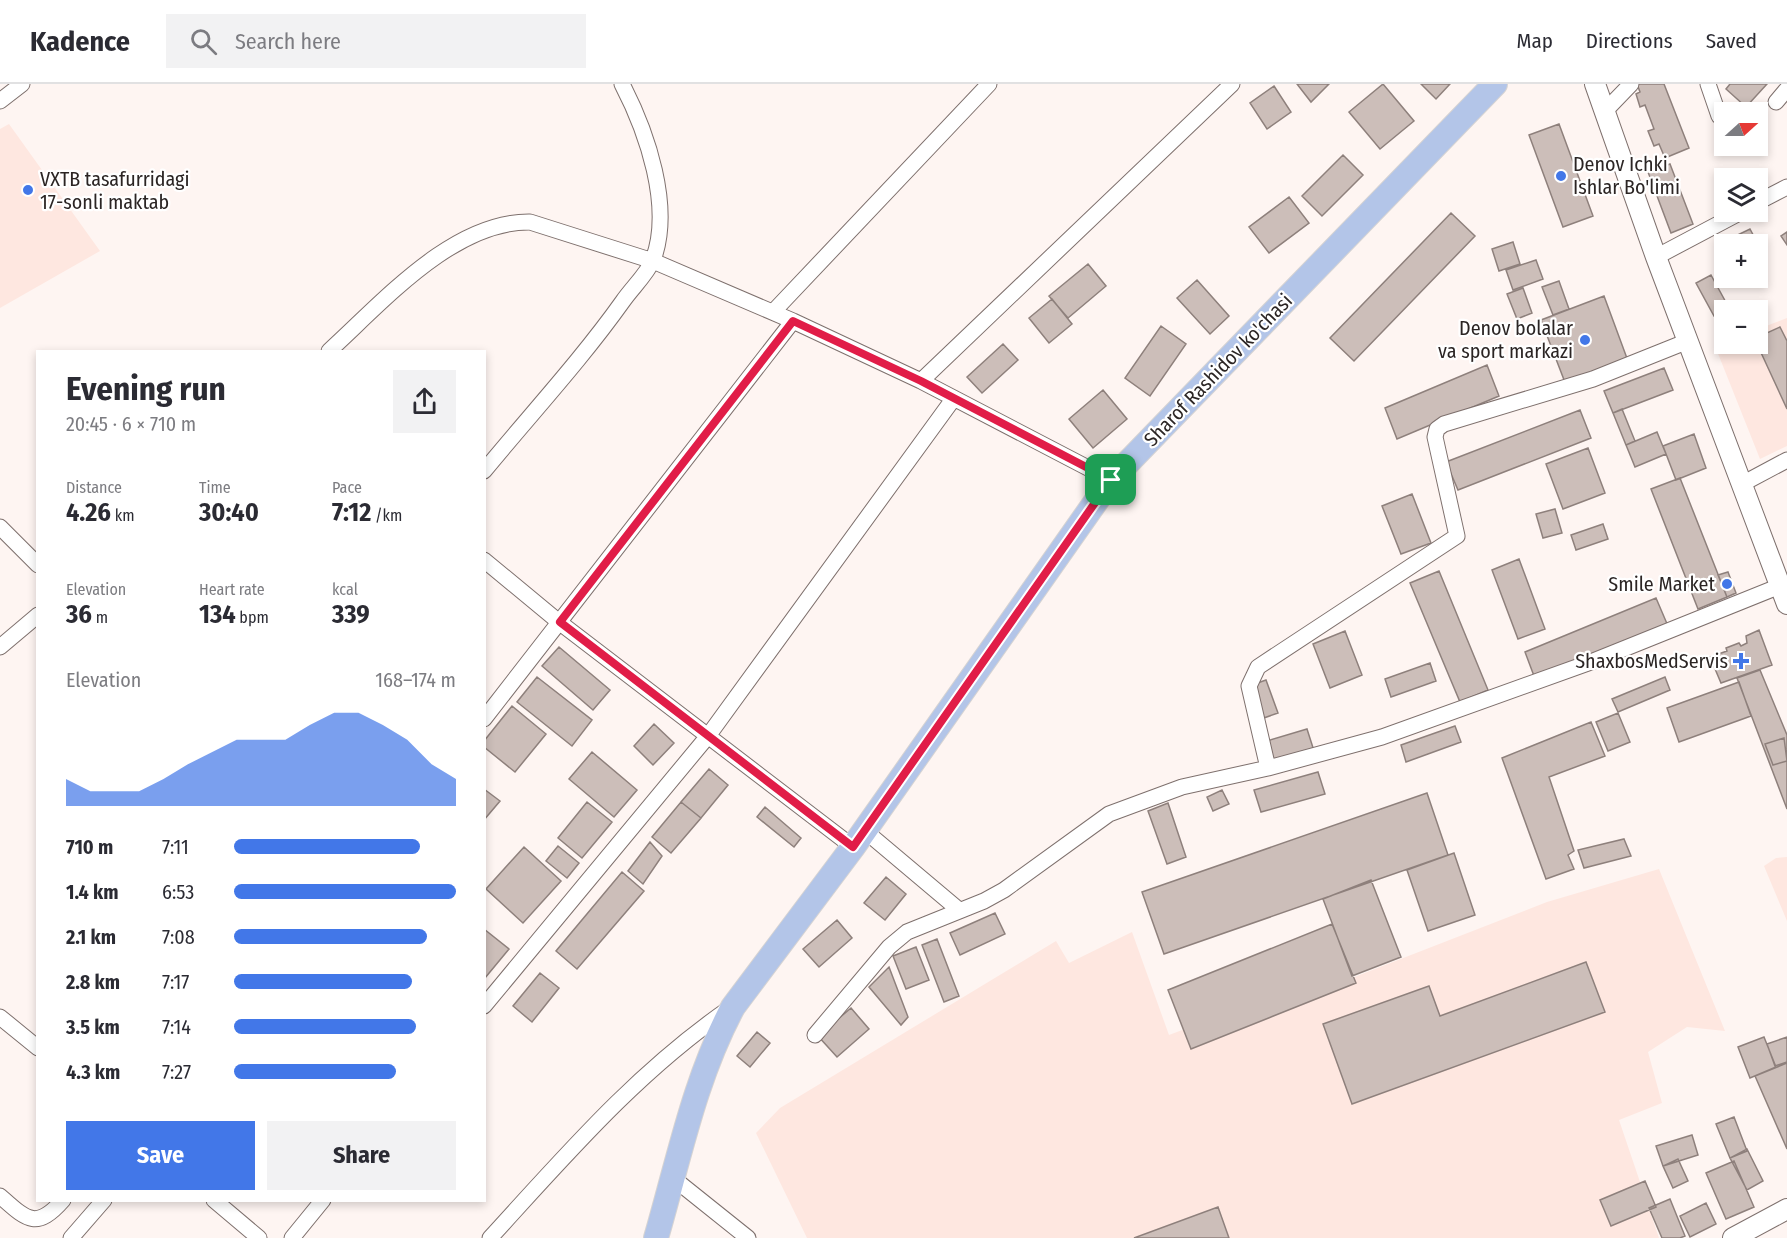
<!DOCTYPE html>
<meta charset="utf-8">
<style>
body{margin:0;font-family:"Fira Sans Condensed",sans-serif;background:#f2f2f3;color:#2b2b33;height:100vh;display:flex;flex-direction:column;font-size:22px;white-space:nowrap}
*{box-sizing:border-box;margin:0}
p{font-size:20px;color:#7c7c81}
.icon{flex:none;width:33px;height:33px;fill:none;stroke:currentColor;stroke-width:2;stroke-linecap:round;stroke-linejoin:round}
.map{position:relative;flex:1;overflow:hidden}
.details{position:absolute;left:36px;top:266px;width:450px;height:852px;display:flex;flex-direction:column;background:#fff;border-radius:0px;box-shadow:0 3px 9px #0003}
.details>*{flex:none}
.needle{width:39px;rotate:69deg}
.buttons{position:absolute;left:1714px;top:18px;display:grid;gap:12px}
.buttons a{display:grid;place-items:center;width:54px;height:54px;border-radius:0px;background:#fff;box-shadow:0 3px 9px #0003;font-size:30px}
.pin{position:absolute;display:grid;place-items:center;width:51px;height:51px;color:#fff;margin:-26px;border-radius:12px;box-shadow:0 3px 9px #0006}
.round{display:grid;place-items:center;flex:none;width:63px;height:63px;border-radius:0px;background:#f2f2f3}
.headline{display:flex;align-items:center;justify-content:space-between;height:102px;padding:0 30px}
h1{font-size:33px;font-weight:700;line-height:45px}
.metrics{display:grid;grid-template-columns:repeat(3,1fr);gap:9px;height:102px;padding:6px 30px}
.metrics div{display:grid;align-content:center}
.metrics b{font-size:26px;font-weight:700}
.metrics small{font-size:16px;font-weight:400}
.metrics p{font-size:16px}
.chart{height:168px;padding:12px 30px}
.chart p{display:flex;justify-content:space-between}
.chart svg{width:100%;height:108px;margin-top:6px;fill:#4277e8;opacity:.7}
.primary-button{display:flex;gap:12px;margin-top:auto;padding:12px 30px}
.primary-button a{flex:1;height:69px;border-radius:0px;background:#4277e8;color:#fff;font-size:24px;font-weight:700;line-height:69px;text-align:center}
.primary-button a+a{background:#f2f2f3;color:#2b2b33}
ul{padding:0 30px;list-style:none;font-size:20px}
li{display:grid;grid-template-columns:96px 72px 1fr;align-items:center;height:45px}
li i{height:15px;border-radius:8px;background:#4277e8}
header{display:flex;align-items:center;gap:36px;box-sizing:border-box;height:84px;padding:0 30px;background:#fff;border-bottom:2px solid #e1e1e2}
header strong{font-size:28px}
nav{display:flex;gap:33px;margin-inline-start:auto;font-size:21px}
.search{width:420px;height:54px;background:#f2f2f3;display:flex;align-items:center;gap:15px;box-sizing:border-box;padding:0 21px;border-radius:0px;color:#7c7c81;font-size:22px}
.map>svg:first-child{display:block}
</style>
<header>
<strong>Kadence</strong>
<div class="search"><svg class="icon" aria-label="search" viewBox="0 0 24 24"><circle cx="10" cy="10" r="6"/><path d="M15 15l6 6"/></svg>Search here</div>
<nav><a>Map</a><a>Directions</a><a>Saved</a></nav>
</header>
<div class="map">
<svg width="1787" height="1154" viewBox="0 0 1787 1154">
<rect width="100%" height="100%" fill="#fef5f2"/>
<path fill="#fee7e0" d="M9 40 100 167 0 224V45Z
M1787 234V362L1760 375 1715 262 1725 258 1758 260V245Z
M1787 773V837L1764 782 1776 774Z
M1659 785 1725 947 1687 943 1648 968 1662 1019 1619 1036 1659 1154H807L756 1049 780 1024 1056 857 1069 879 1132 848 1169 951 1317 895 1321 906 1547 818Z"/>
<path fill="#ccbeb9" stroke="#8e807c" stroke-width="1.5" d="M1297 0H1329L1311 18Z
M1383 0 1414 37 1380 65 1349 28Z
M1421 0H1450L1436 15Z
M1637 0H1664L1689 64 1665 74 1659 60 1654 62 1648 47 1654 45 1645 21 1640 23 1636 10 1640 8Z
M1730 0H1767L1746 23 1726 5Z
M1274 2 1291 28 1267 45 1250 19Z
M1559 40 1593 132 1563 143 1529 51Z
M1343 71 1363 91 1322 132 1302 112Z
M1670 80 1693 140 1671 149 1648 88Z
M1289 113 1309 139 1269 169 1249 143Z
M1451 129 1475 152 1354 277 1330 254Z
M1750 145 1758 160H1729L1727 156Z
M1787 148V161L1781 152Z
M1513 158 1520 180 1499 187 1492 165Z
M1536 176 1543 195 1513 206 1506 186Z
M1088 180 1106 202 1068 234 1049 212Z
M1711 191 1729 224 1714 232 1696 199Z
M1197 196 1229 232 1210 250 1177 214Z
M1559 197 1569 225 1553 231 1542 203Z
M1523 204 1532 229 1517 235 1507 210Z
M1604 212 1628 277 1566 301 1541 236Z
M1052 215 1072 240 1049 259 1029 234Z
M1161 242 1186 260 1150 312 1125 294Z
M1780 243 1787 257V325L1757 260 1758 253Z
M1003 260 1018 276 982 309 967 293Z
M1487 281 1499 312 1397 355 1385 324Z
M1664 284 1673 306 1613 329 1604 307Z
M1103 306 1127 335 1093 364 1069 335Z
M1622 325 1635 357 1626 361 1613 329Z
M1580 326 1591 354 1458 406 1446 378Z
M1657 348 1666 370 1635 383 1626 361Z
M1694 350 1706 384 1676 396 1663 362Z
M1588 364 1605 409 1563 425 1546 380Z
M1680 394 1727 513 1698 525 1651 405Z
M1412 410 1431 459 1401 470 1382 422Z
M1555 425 1562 449 1543 454 1536 430Z
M1603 440 1608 455 1576 466 1571 451Z
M1519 475 1545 545 1518 555 1492 486Z
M1439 487 1488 606 1460 618 1410 499Z
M1728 488 1736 509 1727 513 1718 491Z
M1656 514 1668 542 1537 600 1525 568Z
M1759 546 1772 581 1721 599 1710 573 1727 567 1726 564 1739 559 1741 562 1747 559 1746 552Z
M1345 547 1362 591 1330 604 1313 560Z
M559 563 610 606 593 626 542 582Z
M1430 579 1436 597 1391 613 1385 595Z
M1760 586 1787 651V725L1737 594Z
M537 593 592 636 572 662 517 618Z
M1665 593 1670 606 1618 628 1612 615Z
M1266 596 1278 629 1261 635 1249 602Z
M1739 598 1751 632 1679 658 1667 624Z
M512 622 546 650 515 688 484 663V657Z
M1618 629 1630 658 1608 667 1596 638Z
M1591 638 1605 672 1549 693 1574 767 1568 771 1574 785 1546 795 1502 674Z
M654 640 674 659 653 681 634 662Z
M1455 642 1461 658 1406 678 1401 661Z
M1307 645 1315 670 1268 684 1260 659Z
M1784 654 1787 677 1773 681 1765 660Z
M592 668 637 706 614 733 569 695Z
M709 685 728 701 701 734 681 718Z
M1318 688 1325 710 1261 728 1254 706Z
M484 705 500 717 484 736Z
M1222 706 1229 720 1213 727 1207 713Z
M1427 709 1448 771 1164 870 1142 808Z
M587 718 612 738 582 774 558 754Z
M681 718 701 734 671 769 652 753Z
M1168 719 1186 773 1167 780 1148 727Z
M765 723 801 754 794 763 757 733Z
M1624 755 1631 772 1584 784 1578 766Z
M650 758 662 772 643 800 628 787Z
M558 762 579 779 567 794 546 777Z
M524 763 561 797 523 839 486 805Z
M1454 769 1475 831 1428 847 1407 786Z
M622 788 644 807 577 885 556 867Z
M886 793 906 810 885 836 864 819Z
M1371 796 1401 873 1352 892 1323 815Z
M995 829 1005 850 960 871 950 849Z
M837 836 852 854 819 883 803 865Z
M1332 840 1356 899 1191 965 1168 906Z
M484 845 509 865 485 894H484Z
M937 855 959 912 944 918 922 861Z
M916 863 929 896 906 905 893 872Z
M1586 878 1605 928 1352 1020 1323 940 1429 902 1440 932Z
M889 883 908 933 901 941 869 903Z
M540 889 559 904 532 938 513 922Z
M851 924 869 945 837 973 818 952Z
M757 948 770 959 750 983 737 972Z
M1764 953 1776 983 1750 994 1738 963Z
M1787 953V978L1775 982 1767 960Z
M1787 979V1065L1755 992Z
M1734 1033 1747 1067 1730 1074 1716 1040Z
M1692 1051 1698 1071 1663 1082 1656 1062Z
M1747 1065 1763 1097 1747 1106 1730 1074Z
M1678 1075 1688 1097 1673 1104 1663 1082Z
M1734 1077 1754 1123 1726 1135 1706 1089Z
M1645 1097 1656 1123 1611 1142 1600 1116Z
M1670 1115 1685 1152 1680 1154H1662L1649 1124Z
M1706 1119 1716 1140 1690 1153 1680 1132Z
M1218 1123 1229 1154H1134Z"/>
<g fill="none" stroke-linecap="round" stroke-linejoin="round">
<defs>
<path id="minor" d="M1708 0 1719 32
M0 17 22 0
M1776 18 1787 5
M1605 27 1631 0
M1758 118 1787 103
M1656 173 1741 128
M773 228 989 0
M329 267C383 218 453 137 530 138L653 177 793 237 921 297 1111 396
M921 297 1232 0
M484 387C531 330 581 276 623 217 632 204 647 190 653 176 673 123 647 48 622 0
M1742 400 1787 376
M0 443 38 481
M484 476 559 538 853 763
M0 563 38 531
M484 635 793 237
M1268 684 1249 602 1258 583 1457 452 1435 353 1437 345 1444 340 1593 295 1688 257
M864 746 959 826
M484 922 708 652 954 314
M0 933 38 964
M815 951 889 863 907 848 984 817 1004 806 1109 730 1182 703 1268 684 1382 653 1591 578 1780 502
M673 1094 748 1154
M0 1112C26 1135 36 1147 63 1116
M214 1116 259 1154
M71 1154 104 1116
M292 1154 323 1116
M490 1154C566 1071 637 988 730 924"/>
<path id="tertiary" d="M1595 0 1656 173 1787 520
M1733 1154 1787 1125"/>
<path id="primary" d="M656 1154C679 1075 694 996 733 923L853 763 1111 396 1495 0"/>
</defs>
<use href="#minor" stroke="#7e706d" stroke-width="17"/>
<use href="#tertiary" stroke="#7e706d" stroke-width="22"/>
<use href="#primary" stroke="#d5d3d3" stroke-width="26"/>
<use href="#minor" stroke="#fff" stroke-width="15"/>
<use href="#tertiary" stroke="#fff" stroke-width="20"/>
<use href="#primary" stroke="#b3c5e8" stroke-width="24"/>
</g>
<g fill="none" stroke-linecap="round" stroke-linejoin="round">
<defs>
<path id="route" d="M793 237 921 297 1111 396 853 763 560 538Z"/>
</defs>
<use href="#route" stroke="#fff" stroke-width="12"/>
<use href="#route" stroke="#e11d48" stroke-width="8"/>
</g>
<g fill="#4277e8" stroke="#fff" stroke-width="2">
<circle cx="1561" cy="92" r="6"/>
<circle cx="28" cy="106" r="6"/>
<circle cx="1585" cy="256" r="6"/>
<circle cx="1727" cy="500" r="6"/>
<path d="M1738 568h6v6h6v6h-6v6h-6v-6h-6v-6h6z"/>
</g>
<g text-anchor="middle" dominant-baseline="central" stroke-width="4.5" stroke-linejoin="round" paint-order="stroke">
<g font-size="20" fill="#2b2524" stroke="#fff" text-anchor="end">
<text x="1573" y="80" text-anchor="start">Denov Ichki<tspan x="1573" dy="23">Ishlar Bo'limi</tspan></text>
<text x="40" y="95" text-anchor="start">VXTB tasafurridagi<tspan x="40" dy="23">17-sonli maktab</tspan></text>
<text x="1573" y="244">Denov bolalar<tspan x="1573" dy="23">va sport markazi</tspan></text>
<text x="1715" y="500">Smile Market</text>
<text x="1728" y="577">ShaxbosMedServis</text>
</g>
<g font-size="20" fill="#2b2524" stroke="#fff">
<text transform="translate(1218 286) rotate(-46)">Sharof Rashidov ko'chasi</text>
</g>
</g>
</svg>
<div class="buttons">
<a><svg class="needle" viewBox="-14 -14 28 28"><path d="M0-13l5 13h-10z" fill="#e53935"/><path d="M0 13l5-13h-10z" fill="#7c7c81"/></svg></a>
<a><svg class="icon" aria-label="layers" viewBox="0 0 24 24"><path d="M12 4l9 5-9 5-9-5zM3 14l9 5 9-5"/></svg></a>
<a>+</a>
<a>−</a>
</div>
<div class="pin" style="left:1111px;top:396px;background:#1e9e55"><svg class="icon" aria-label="arrive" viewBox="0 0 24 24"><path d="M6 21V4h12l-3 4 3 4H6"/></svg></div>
<section class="details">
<div class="headline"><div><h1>Evening run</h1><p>20:45 · 6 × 710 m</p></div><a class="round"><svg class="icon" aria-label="share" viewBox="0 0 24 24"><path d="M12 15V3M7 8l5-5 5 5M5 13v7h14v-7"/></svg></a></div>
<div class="metrics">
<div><p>Distance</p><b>4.26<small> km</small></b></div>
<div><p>Time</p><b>30:40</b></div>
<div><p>Pace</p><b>7:12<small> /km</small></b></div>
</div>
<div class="metrics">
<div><p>Elevation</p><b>36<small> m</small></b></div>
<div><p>Heart rate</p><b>134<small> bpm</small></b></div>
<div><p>kcal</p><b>339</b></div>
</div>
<div class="chart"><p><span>Elevation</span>168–174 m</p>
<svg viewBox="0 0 160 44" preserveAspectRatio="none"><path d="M0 44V33L10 38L20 38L30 38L40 33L50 27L60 22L70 17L80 17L90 17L100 11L110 6L120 6L130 11L140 17L150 27L160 33V44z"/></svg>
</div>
<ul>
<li><b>710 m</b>7:11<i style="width:84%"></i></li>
<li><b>1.4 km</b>6:53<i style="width:100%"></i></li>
<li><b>2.1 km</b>7:08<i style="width:87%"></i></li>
<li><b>2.8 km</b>7:17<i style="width:80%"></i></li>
<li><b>3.5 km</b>7:14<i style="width:82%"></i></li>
<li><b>4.3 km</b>7:27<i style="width:73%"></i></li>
</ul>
<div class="primary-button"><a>Save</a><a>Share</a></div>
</section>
</div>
